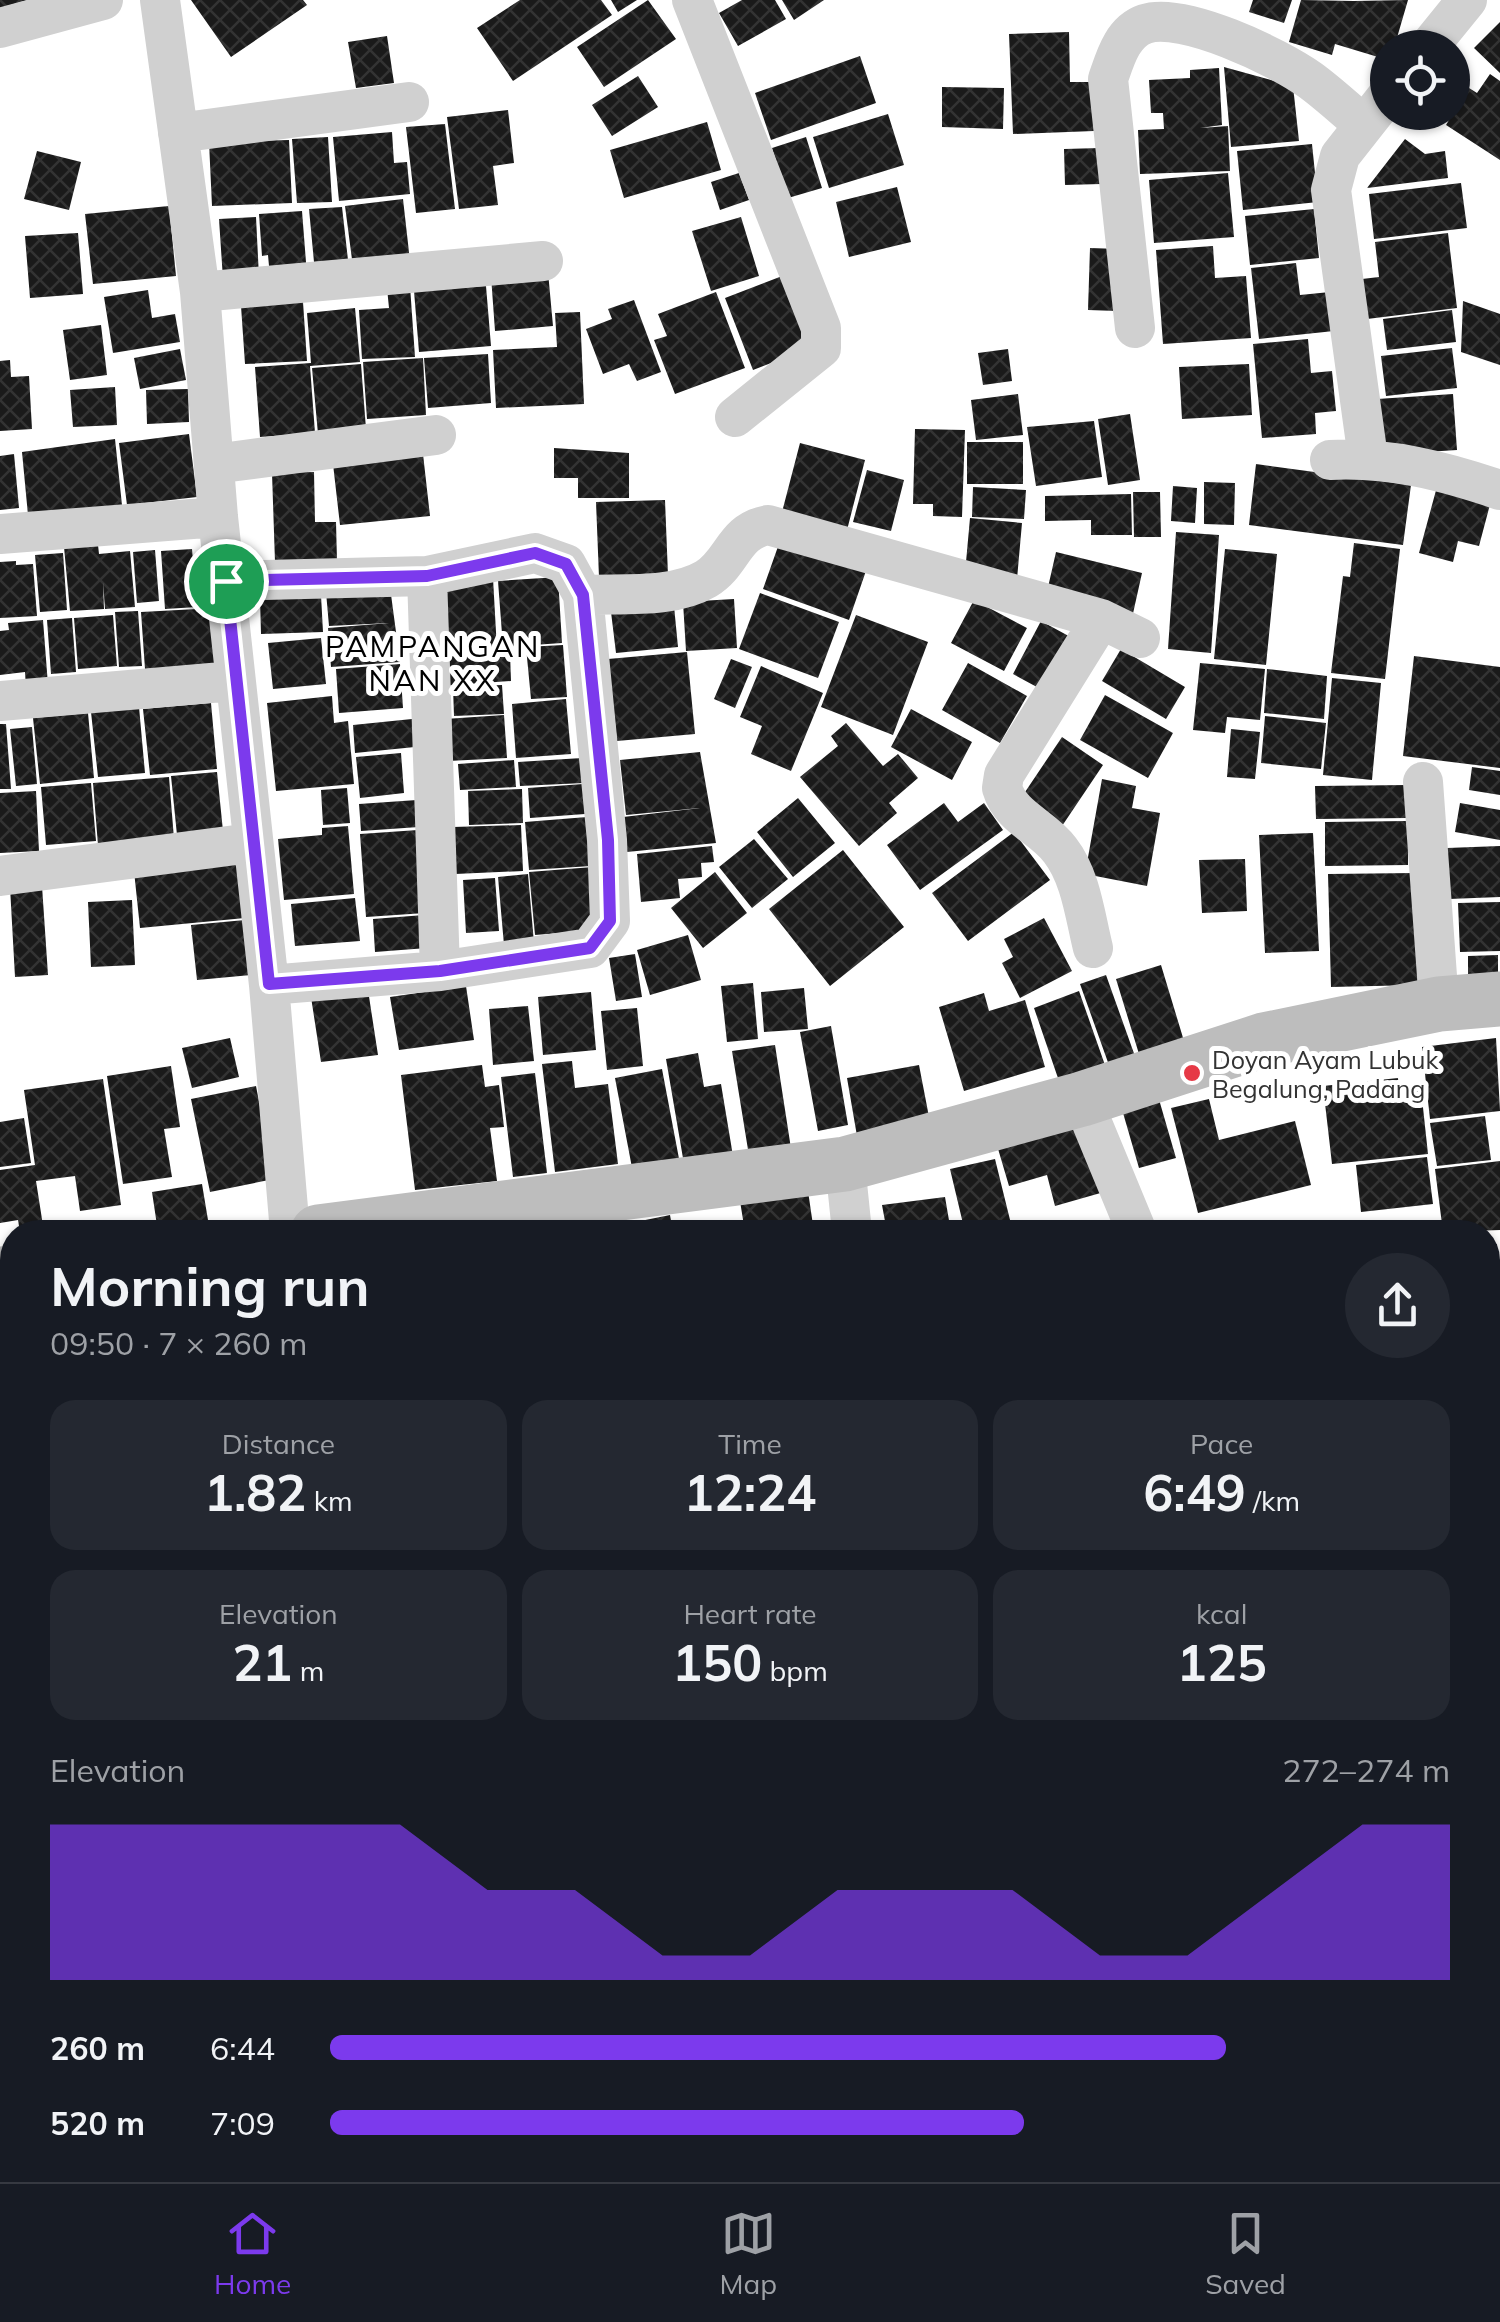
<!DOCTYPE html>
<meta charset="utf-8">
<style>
body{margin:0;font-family:Mulish,sans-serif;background:#242831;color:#f1f3f6;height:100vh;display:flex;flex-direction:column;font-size:38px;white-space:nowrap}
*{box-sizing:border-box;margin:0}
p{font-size:32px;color:#9ea1a6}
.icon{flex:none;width:55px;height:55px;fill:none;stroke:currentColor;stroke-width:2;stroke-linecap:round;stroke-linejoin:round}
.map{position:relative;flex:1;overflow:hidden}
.drawer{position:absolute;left:0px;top:1220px;width:1500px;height:962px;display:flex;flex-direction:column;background:#171b24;border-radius:40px 40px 0 0;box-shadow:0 2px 8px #0004}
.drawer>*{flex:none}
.controls{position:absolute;left:1370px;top:30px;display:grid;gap:20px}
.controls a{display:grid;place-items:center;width:100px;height:100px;border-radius:50%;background:#171b24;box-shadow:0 2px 8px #0004;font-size:50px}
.pin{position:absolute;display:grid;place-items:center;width:85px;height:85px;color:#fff;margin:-42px;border:5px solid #fff;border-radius:50%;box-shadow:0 2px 10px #0007}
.round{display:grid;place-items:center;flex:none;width:105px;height:105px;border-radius:52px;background:#242831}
.headline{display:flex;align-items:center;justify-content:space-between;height:170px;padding:0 50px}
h1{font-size:55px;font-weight:700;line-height:75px}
.stats{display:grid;grid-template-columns:repeat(3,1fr);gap:15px;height:170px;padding:10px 50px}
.stats div{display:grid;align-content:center;border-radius:25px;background:#242831;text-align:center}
.stats b{font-size:50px;font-weight:700}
.stats small{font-size:28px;font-weight:400}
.stats p{font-size:28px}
.chart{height:280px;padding:20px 50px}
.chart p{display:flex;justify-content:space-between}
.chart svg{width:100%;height:180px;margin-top:10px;fill:#7c3aed;opacity:.7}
ul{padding:0 50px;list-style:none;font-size:32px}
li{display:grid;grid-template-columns:160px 120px 1fr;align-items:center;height:75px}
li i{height:25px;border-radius:12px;background:#7c3aed}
.tabs{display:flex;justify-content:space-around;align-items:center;height:140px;border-top:2px solid #363941;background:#171b24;font-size:28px;color:#9ea1a6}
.tabs a{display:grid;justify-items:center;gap:5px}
.tabs .active{color:#7c3aed}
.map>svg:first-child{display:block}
</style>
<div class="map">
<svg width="1500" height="2182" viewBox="0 0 1500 2182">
<defs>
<pattern id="building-cross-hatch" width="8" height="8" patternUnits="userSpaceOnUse" patternTransform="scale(2.5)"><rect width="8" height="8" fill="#1a1a1a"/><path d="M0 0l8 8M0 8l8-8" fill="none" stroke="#333"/></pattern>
</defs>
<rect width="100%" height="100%" fill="#fff"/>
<path fill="url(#building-cross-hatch)" d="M0 0H28L0 8Z
M191 0H303L307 5 231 57Z
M520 0H601L612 15 513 81 477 28Z
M611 0H637L618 12Z
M648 0 676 39 604 87 577 47Z
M742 0H775L786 19 738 46 719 13Z
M782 0H824L794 20Z
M1253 0H1292L1284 23 1249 12Z
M1301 0 1354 1 1408 0 1394 48H1388V60L1335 44 1332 55 1289 42Z
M1500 22V73L1474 48Z
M1069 32 1070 82H1092L1094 131 1013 134 1009 34Z
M387 36 394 83 356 88 348 42Z
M860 56 876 103 771 140 755 93Z
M1224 67 1293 86 1299 141 1231 147Z
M1219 68 1222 125 1200 128 1228 126 1230 171 1140 174 1138 130 1164 129 1163 113H1151L1149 80 1190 78V70Z
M1490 74 1500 81V160L1446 125 1469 88 1477 93Z
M638 76 658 107 612 136 592 105Z
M942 87 1004 88 1003 129 942 127Z
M508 110 514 163 493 166 498 205 459 209 447 117Z
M888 114 904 165 829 188 813 137Z
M707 122 721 170 624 198 610 150Z
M445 124 455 209 416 213 406 127Z
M392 132 394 163 407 162 410 194 339 201 333 137Z
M328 137 332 202 297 203 292 139Z
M806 137 822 188 788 198 772 148Z
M1405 139 1425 154 1445 151 1448 178 1367 188Z
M289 140 292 203 212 206 209 142Z
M1312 144 1318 202 1243 210 1237 151Z
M1100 148 1101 184 1065 185 1064 149Z
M37 151 81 162 69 210 24 199Z
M739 173 749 200 720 210 711 182Z
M1228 173 1234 237 1154 243 1149 180Z
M1461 183 1467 228 1374 239 1369 194Z
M897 187 911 242 849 257 836 202Z
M403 199 410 261 353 267 345 206Z
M169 206 176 276 93 284 85 214Z
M342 207 348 260 314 262 309 209Z
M1314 209 1319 258 1250 265 1245 216Z
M302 211 307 275 270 277 268 255 262 256 259 214Z
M256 217 259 277 223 279 219 219Z
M741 217 759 276 711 291 692 231Z
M78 233 83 294 30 298 25 236Z
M1448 233 1457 308 1367 319 1362 279 1379 277 1375 242Z
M1213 246 1215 278 1246 276 1251 338 1163 344 1156 250Z
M1090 248 1119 249 1117 311 1088 310Z
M1296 263 1300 295 1330 292 1334 331 1259 339 1251 268Z
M548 272 553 326 495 331 491 276Z
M790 273 818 345 753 370 725 298Z
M410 286 415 357 362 359 359 310 389 308 387 288Z
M486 286 491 346 419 352 414 291Z
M148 290 152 318 175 314 180 342 113 353 104 297Z
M716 292 745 368 675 394 654 340 667 336 658 314Z
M634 300 661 372 637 381 629 364 603 374 586 329 612 319 608 309Z
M1463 301 1500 314V365L1461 352Z
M303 302 307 361 245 364 241 306Z
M355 308 360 362 310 366 315 433 260 437 255 367 311 363 307 313Z
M1452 310 1456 342 1387 350 1383 319Z
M580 312 584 404 496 408 493 350 557 347 555 313Z
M101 325 107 375 70 380 63 330Z
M1308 339 1311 373 1332 371 1336 411 1315 413 1316 434 1262 438 1253 344Z
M1452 348 1457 388 1386 396 1381 356Z
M180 349 186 380 140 389 134 358Z
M1008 349 1012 381 983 385 978 353Z
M488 354 491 403 428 408 424 358Z
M423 358 426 415 367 419 363 362Z
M10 360 11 377 29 376 32 429 0 431V361Z
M361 364 366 429 318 434 312 368Z
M1249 364 1252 415 1182 419 1179 367Z
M115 387 117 425 73 427 70 390Z
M188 389 189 422 147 424 146 390Z
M1018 394 1023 435 976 440 971 400Z
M1453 394 1457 450 1380 455 1377 399Z
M1130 414 1140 480 1108 485 1098 419Z
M1094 421 1102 477 1036 486 1027 427Z
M915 429 965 430 962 517 933 516V504H913Z
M189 434 197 497 127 505 119 443Z
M115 439 122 505 28 515 22 452Z
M967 442H1023V484H967Z
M800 443 865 460 846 534 781 516Z
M554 448 629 453V498H578V478H554Z
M14 454 19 508 0 510V456Z
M423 454 430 516 340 525 333 464Z
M1256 464 1411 485 1403 545 1249 525Z
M867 470 904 480 891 531 853 522Z
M314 472 315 522H336L337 561 275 562 272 473Z
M1204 482 1235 483 1234 525 1204 524Z
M1438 483 1492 497 1479 546 1458 541 1453 562 1419 553Z
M1173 486 1197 488 1195 523 1171 521Z
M973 487 1026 490 1024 519 972 517Z
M1133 492H1160L1161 537H1134Z
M1131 494 1132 535H1091V520L1045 521V496Z
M665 500 668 575 599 577 596 502Z
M970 518 1022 523 1017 579 965 573Z
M1176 532 1219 535 1211 653 1168 649Z
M781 538 867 568 849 620 763 589Z
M1354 543 1400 549 1385 679 1331 673 1343 576 1350 577Z
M98 545 99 554 130 551 135 607 105 609 103 582 104 609 70 611 64 547Z
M192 549 197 607 165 609 161 551Z
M1225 549 1277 554 1266 665 1214 659Z
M155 550 159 601 137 603 133 552Z
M1056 552 1142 573 1132 618 1046 596Z
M63 553 67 610 40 612 35 555Z
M16 561V565L33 564 37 616 0 618V562Z
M558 577 562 643 503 647 498 581Z
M493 578 497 650 441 653 437 581Z
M390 587 400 662 331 667 328 628 389 623 329 626 326 592Z
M760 593 839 622 818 678 739 649Z
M321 595 323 632 261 634 260 598Z
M734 599 737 648 686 651 683 602Z
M974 600 1027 628 1004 671 951 643Z
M674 606 678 647 616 653 611 612Z
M216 608 219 665 145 669 141 612Z
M138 611 142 666 119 667 115 612Z
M113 615 117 666 78 669 74 618Z
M856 615 928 642 893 735 821 707Z
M72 618 76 672 51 674 47 620Z
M43 620 48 685 26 688 25 672 0 675V631L9 630 8 623Z
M1041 621 1076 640 1048 693 1013 674Z
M321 638 326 684 273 689 268 643Z
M563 645 567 697 531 699 526 647Z
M1121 649 1185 687 1166 719 1102 681Z
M687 652 695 734 617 741 608 659Z
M510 653 511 681 441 686 439 657Z
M1414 656 1500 667V768L1403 756Z
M731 659 752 667 735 708 714 699Z
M968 663 1027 696 1000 743 942 710Z
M1200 663 1265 669 1260 720 1227 717 1225 733 1193 730Z
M400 664 403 708 339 713 336 669Z
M761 666 823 693 791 771 751 754 762 726 740 717Z
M1267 669 1327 676 1324 719 1264 713Z
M1332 678 1381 683 1372 780 1323 775Z
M502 685 504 714 454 716 453 687Z
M1105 695 1173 733 1148 778 1080 740Z
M332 696 334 723 348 721 354 784 276 791 267 703Z
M566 699 571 754 516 758 512 704Z
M211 703 217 769 150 775 143 709Z
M139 707 145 773 98 777 91 712Z
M911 709 972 742 952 780 891 747Z
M88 713 94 778 40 784 33 718Z
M504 715 507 758 448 761 445 719Z
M1265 716 1326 723 1321 769 1261 763Z
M412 719 415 747 355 753 353 725Z
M846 723 883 766 898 754 918 778 889 803 897 813 859 846 800 777 838 746 831 736Z
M0 724H6L11 789H0Z
M32 727 37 784 16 786 10 729Z
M1231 729 1260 732 1255 779 1227 777Z
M1062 737 1103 765 1060 829 1019 801Z
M700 752 716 843 627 852 623 817 700 808 626 815 620 760Z
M401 753 404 793 360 798 356 757Z
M582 758 584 783 520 786 518 762Z
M514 760 516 787 460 790 458 764Z
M1472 767 1500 771V795L1469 790Z
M217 772 223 831 177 835 171 776Z
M169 777 174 839 98 845 93 783Z
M1102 779 1136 786 1132 808 1160 813 1147 886 1085 874Z
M91 783 96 841 46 845 41 787Z
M583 784 585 814 530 818 528 788Z
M1408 785V818L1316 819 1315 786Z
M347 788 350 823 323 825 321 790Z
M522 789 523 823 469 825 468 791Z
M36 791 39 851 0 853V793Z
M798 798 835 843 793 877 757 832Z
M417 800 419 827 361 831 359 804Z
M944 803 958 822 984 803 1003 830 920 890 887 845Z
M1460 803 1500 810V840L1455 832Z
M587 817 591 866 529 870 525 822Z
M1408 821V865L1325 866V822Z
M521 825 523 871 455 874 453 827Z
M348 826 354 894 284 900 278 839 322 835V828Z
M418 830 425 913 366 917 360 834Z
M1014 832 1050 880 968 941 932 893Z
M1313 833 1319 951 1265 953 1259 835Z
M754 839 788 879 752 908 719 867Z
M712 846 714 862 701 863 702 877 678 879 680 898 641 902 637 854Z
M1500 846V897L1449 899 1447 848Z
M843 850 904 927 830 986 769 909Z
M1245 859 1247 911 1202 913 1199 860Z
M239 860 245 918 140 928 134 871Z
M593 867 597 930 535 935 529 872Z
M715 872 747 913 703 948 671 908Z
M1415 873 1418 985 1331 987 1328 874Z
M528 874 534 943 504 945 498 877Z
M495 878 499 931 466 933 463 880Z
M42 886 48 975 15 977 10 887Z
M355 898 360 941 295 946 291 904Z
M132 900 135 965 91 967 88 902Z
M1500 902V951L1460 952 1458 903Z
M424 915 427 948 375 952 373 919Z
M1044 918 1072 971 1020 998 1002 963 1013 957 1004 939Z
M245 920 251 975 197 980 191 925Z
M688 935 701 980 650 995 637 950Z
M635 954 642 997 616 1001 609 958Z
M1498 955V976L1468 977V956Z
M1161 965 1184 1041 1139 1054 1116 979Z
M1106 975 1136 1059 1110 1068 1080 984Z
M753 983 758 1039 727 1042 721 986Z
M466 986 474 1040 399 1050 390 997Z
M804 988 808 1029 764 1032 761 992Z
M368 990 378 1055 321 1062 311 997Z
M1079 991 1106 1068 1060 1084 1034 1008Z
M591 992 596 1050 543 1055 538 997Z
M984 993 989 1011 1025 1000 1045 1067 964 1091 939 1007Z
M528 1006 534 1061 493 1065 489 1009Z
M637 1008 643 1066 607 1070 601 1011Z
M831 1026 848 1125 818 1131 800 1032Z
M230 1038 239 1077 192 1088 182 1048Z
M1496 1038 1500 1111 1430 1119 1422 1047Z
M775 1045 792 1155 750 1162 732 1051Z
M698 1053 704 1087 721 1084 733 1156 684 1164 666 1059Z
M572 1061 575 1088 608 1084 618 1164 555 1172 542 1064Z
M482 1065 485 1087 499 1085 504 1127 490 1128 497 1181 415 1190 401 1075Z
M919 1065 930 1122 857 1136 847 1078Z
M171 1066 180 1127 164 1129 172 1177 123 1184 107 1076Z
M662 1069 680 1164 633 1173 615 1078Z
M535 1073 547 1173 513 1177 501 1077Z
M1398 1078 1399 1091 1421 1089 1428 1154 1332 1164 1323 1086Z
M103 1079 121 1205 80 1211 75 1176 36 1181 44 1232H20L18 1220 0 1223V1170L35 1165 24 1090Z
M256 1086 274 1179 210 1192 191 1099Z
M1158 1096 1176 1158 1139 1168 1121 1106Z
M1209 1099 1219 1140 1295 1121 1311 1185 1198 1213 1171 1108Z
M1485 1116 1491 1160 1437 1166 1430 1123Z
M1083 1117 1104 1192 1055 1206 1047 1175 1009 1186 996 1142Z
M24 1118 31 1163 0 1167V1122Z
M1427 1157 1433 1204 1361 1212 1356 1165Z
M995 1159 1013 1232H965L950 1169Z
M1500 1161V1230L1443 1232 1435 1169Z
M202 1184 210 1232H158L152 1192Z
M808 1191 814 1232H745L740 1201Z
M945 1197 951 1232H887L882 1205Z
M670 1215 673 1232H607L606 1228Z
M1427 1225 1429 1232H1394L1393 1231Z
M1497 1244 1500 1337 1488 1340V1246Z
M1500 1343V1424L1488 1426V1345Z
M1500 1430V1479L1488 1481V1432Z
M1500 1483V1545L1488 1547V1485Z
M1488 1604 1500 1646V1683L1488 1686Z
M1500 1696V1775L1488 1778V1699Z
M0 1737 12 1744V1757L0 1779Z
M0 1808 12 1815V1900L0 1893Z
M0 1938 12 1944V1994L0 1988Z
M1488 2096 1500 2098V2135L1488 2133Z
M470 2170H527L514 2182H470L464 2175Z
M628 2170H648L639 2180Z
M654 2170H714L728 2182H643Z
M754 2170H828L825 2182H751Z
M840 2170H907L904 2182H837Z
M919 2170H995L991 2182H915Z
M1381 2170H1409L1424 2182H1372Z
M1454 2170 1470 2182H1443Z"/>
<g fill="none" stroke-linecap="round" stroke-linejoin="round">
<path stroke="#d0d0d0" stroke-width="40" d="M160 0 200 292 218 517 269 985 290 1232
M692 0 821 328V348L735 417
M0 28 103 0
M1428 48 1467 0
M178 133 409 102
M200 292 543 261
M1135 328 1108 79C1115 59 1122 32 1145 24 1182 11 1278 57 1310 80 1328 93 1346 110 1363 124
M1368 458 1331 190 1340 156 1388 95
M1330 460C1390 457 1444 471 1500 490
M214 464 436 435
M0 534 218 517
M427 576 440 971
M226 581 427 576 535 553 566 564 583 595 607 840 610 921 590 948 440 971 269 985
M583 595C622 593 672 599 706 579 733 563 733 531 768 525L1101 619 1140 638
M0 701 234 681
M1423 782 1439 1004
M0 876 251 843
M1093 948C1085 916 1081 877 1060 850 1042 826 1011 818 1002 788L1004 775 1101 619
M1082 1099 1137 1232
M845 1164 852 1232
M1488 1552 1500 1547
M0 1667 12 1673
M0 1717 12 1722
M1488 1825 1500 1822
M1488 2023 1500 2025
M564 2170 580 2182"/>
<path stroke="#bdbdbd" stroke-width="55" d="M318 1232 845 1164 1082 1099 1264 1040 1439 1004 1500 999
M0 1274 12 1273"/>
<path stroke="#888" stroke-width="8" stroke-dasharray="10 8" stroke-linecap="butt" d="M0 1691 12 1697
M1488 2056 1500 2059"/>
</g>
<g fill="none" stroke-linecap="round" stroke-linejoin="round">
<defs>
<path id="route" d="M535 553 566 564 583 595 608 840 610 921 590 948 440 971 269 984 226 581 427 576Z"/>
</defs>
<use href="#route" stroke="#fff" stroke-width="20"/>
<use href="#route" stroke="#7c3aed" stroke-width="12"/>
</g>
<circle fill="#e63946" stroke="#fff" stroke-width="4" cx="1192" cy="1073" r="10"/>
<g text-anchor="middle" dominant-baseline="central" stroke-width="10" stroke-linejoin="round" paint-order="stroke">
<g font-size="25" fill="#333" stroke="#fff" text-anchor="start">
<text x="1212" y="1059">Doyan Ayam Lubuk<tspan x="1212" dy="29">Begalung, Padang</tspan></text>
</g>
<g font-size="30" letter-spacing="2.5" fill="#000" stroke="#fff">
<text x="433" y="646">PAMPANGAN<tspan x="433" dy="34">NAN XX</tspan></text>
</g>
</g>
</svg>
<div class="controls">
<a><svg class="icon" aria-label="locate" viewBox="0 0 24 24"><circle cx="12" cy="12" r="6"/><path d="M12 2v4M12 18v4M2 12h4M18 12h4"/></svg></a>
</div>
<div class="pin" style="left:226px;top:581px;background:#1e9e55"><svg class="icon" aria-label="arrive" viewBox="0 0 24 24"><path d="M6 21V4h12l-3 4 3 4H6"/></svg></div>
<section class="drawer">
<div class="headline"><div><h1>Morning run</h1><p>09:50 · 7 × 260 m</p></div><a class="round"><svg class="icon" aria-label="share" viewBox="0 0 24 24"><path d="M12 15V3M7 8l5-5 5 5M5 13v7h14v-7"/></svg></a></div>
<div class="stats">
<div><p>Distance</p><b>1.82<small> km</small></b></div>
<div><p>Time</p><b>12:24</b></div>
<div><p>Pace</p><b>6:49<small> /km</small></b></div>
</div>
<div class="stats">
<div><p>Elevation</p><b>21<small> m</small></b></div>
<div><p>Heart rate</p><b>150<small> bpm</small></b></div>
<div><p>kcal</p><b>125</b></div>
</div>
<div class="chart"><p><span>Elevation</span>272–274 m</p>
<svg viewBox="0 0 160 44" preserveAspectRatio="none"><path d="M0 44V6L10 6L20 6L30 6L40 6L50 22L60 22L70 38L80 38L90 22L100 22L110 22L120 38L130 38L140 22L150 6L160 6V44z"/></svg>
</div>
<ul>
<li><b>260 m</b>6:44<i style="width:80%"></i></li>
<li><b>520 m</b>7:09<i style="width:62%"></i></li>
</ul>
</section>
</div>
<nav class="tabs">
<a class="active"><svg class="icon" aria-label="home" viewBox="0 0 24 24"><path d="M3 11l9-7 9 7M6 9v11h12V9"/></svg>Home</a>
<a><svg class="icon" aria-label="map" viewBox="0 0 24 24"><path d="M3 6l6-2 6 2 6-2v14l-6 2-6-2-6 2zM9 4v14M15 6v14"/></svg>Map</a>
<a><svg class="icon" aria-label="saved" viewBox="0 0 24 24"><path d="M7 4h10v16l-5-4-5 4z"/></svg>Saved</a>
</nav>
